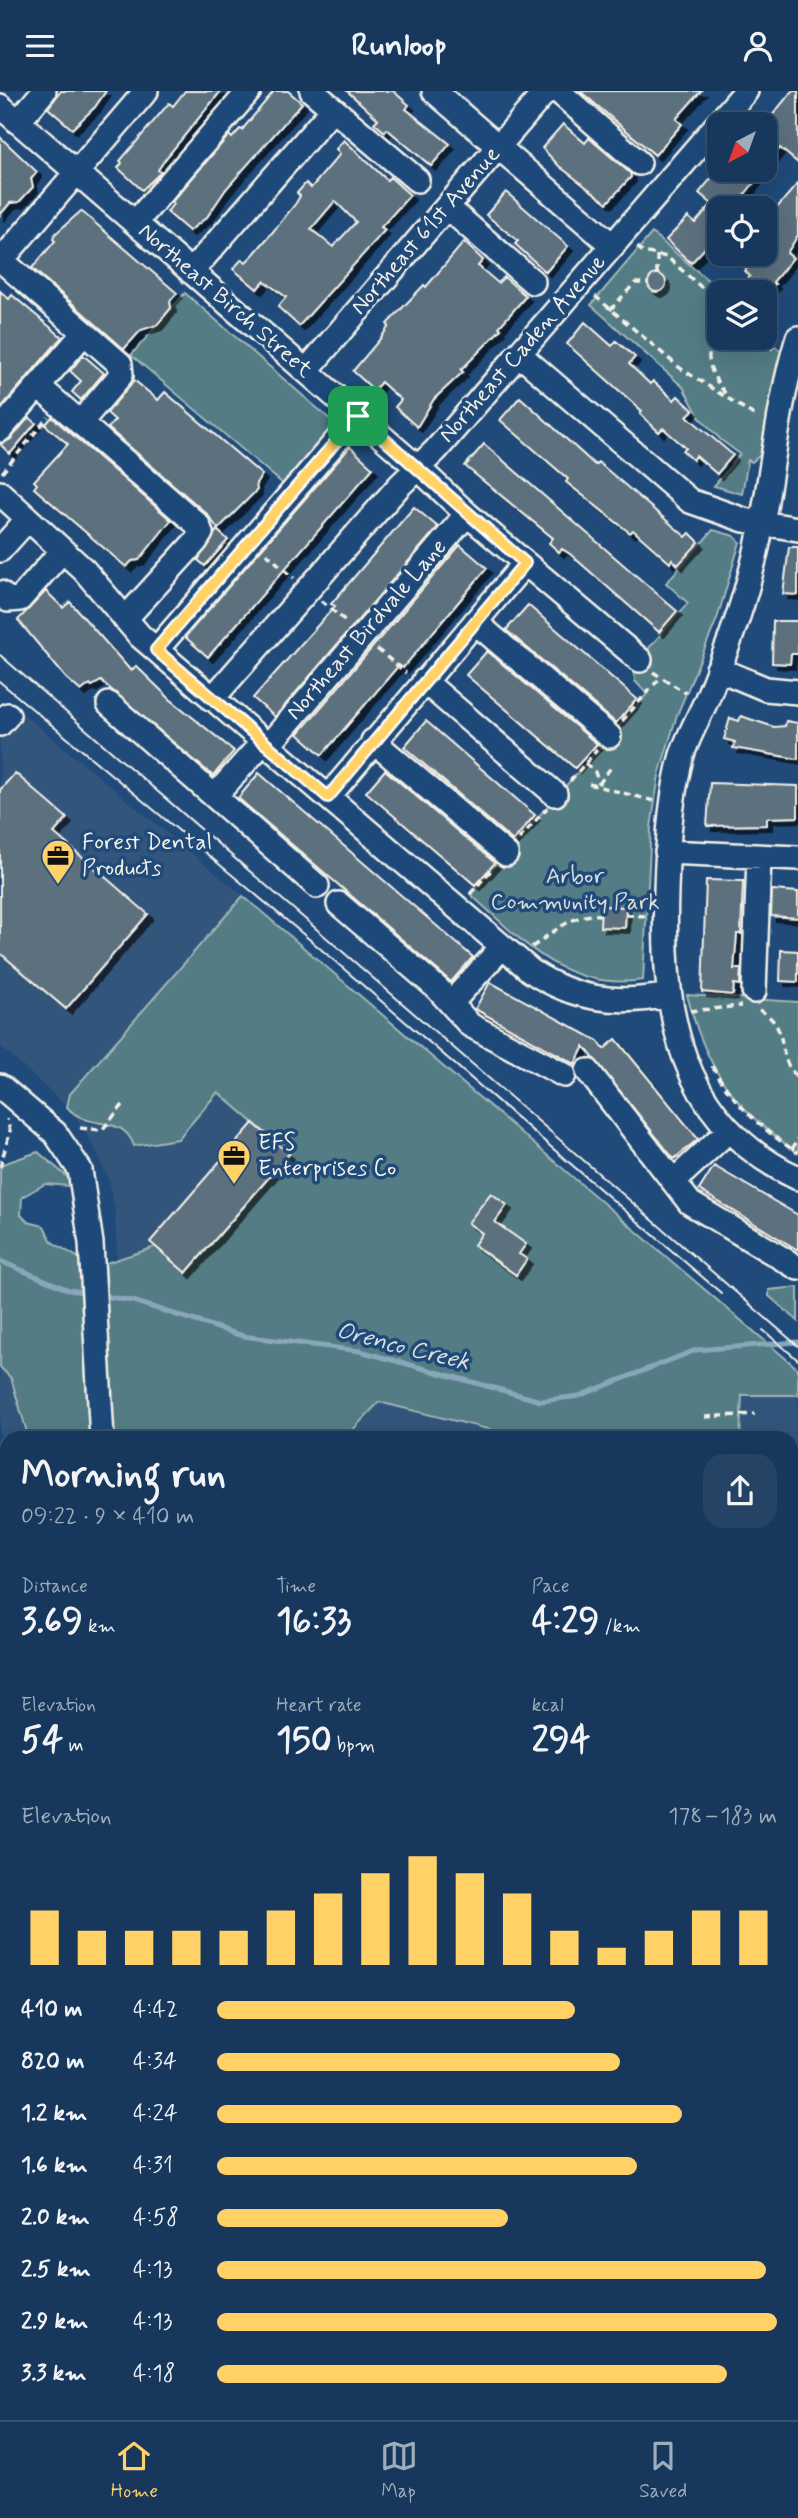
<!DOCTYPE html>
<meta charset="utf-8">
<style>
body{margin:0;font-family:Mynerve,sans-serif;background:#244365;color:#f1f3f6;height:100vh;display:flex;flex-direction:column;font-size:26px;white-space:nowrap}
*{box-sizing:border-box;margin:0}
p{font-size:23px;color:#9eacbb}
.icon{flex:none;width:38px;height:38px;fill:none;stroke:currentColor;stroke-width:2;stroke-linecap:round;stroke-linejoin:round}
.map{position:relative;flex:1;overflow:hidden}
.details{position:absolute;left:0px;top:1340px;width:798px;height:989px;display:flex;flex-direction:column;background:#17385c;border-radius:21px 21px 0 0;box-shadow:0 7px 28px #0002,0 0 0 2px #365272}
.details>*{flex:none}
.needle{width:46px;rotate:221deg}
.controls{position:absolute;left:707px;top:21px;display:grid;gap:14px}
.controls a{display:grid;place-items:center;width:70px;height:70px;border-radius:14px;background:#17385c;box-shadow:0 7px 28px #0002,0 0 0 2px #365272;font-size:35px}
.pin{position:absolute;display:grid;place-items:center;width:60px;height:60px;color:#fff;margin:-30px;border-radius:14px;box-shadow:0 4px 10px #0006}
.round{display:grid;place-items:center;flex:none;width:74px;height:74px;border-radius:21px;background:#244365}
.overview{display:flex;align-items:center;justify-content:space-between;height:119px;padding:0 21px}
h1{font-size:38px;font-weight:700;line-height:52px}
.stats{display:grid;grid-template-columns:repeat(3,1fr);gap:10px;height:119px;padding:7px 21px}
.stats div{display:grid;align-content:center}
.stats b{font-size:35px;font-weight:700}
.stats small{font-size:19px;font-weight:400}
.stats p{font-size:19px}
.chart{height:196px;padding:14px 21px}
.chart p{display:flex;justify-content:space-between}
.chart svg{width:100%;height:126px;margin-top:7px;stroke:#ffd166;stroke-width:6}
ul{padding:0 21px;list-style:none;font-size:23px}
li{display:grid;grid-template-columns:112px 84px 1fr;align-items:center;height:52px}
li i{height:18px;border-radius:9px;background:#ffd166}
header{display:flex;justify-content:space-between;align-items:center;height:91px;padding:0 21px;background:#17385c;font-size:32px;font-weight:700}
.tab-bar{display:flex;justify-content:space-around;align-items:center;height:98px;border-top:2px solid #365272;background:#17385c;font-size:19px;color:#9eacbb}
.tab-bar a{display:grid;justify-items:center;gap:4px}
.tab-bar .active{color:#ffd166}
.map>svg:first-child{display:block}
</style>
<header><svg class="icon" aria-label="menu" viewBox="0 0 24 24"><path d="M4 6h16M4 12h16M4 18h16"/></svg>Runloop<svg class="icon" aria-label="person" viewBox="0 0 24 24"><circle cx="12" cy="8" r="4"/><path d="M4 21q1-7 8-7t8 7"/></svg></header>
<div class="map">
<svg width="798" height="2329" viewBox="0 0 798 2329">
<defs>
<filter id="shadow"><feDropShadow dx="5" dy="5" stdDeviation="0" flood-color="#0009"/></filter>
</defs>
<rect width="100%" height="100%" fill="#1f4a7a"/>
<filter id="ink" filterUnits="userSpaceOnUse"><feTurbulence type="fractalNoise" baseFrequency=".0143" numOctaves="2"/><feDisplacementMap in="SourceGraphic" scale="14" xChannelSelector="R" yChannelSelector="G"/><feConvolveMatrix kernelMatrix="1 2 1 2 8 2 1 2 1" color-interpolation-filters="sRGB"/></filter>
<g filter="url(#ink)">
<path fill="#32557b" d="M22 622 243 805 70 1003 67 1016 0 955V647Z
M218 1001 291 1063 186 1183 151 1159 117 1167 115 1121 109 1090 95 1058 75 1025 89 1033 105 1032 123 1038 134 1055 178 1048Z
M0 1276 11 1287 29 1347 7 1348V1844L0 1838Z
M742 1304H798V1410H791V1348H740Z
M379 1311 524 1347 345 1348Z
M791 1459H798V2329H599L591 2322H791Z"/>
<path fill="#527c84" stroke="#a3b6b6" stroke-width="2" d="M652 142 722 201H719V247H765V238L773 245 771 252 782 261 760 364 752 371 748 369 742 403 714 395 740 363 721 349 700 327 683 296 591 214Z
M185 202 340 337 289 398 131 264Z
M713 439 734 445 740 451 717 528 677 624 659 684 651 736 643 889C564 900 525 852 470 803L647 603 635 590 634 581 649 568 648 558 688 512 666 492Z
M243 805 798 1278V1304H742L740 1347H524L379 1311 345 1347 29 1348 11 1287 0 1276V1077L5 1072 38 1061 71 1089 69 1095 45 1093 22 1106 21 1124 28 1131 44 1135 52 1151 84 1170 100 1174 155 1156 186 1182 290 1063 218 1001 178 1048 134 1055C122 1021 90 1042 67 1016L70 1003Z
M687 904 798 911V1062C734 1019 706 978 687 904Z
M798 1196V1230L769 1205V1199Z"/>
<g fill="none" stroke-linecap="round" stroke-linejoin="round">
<path stroke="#88a8ba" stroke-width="5" d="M0 1170 69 1199 89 1202
M98 1204 133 1210 243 1245 360 1260 541 1310 579 1305 696 1259 798 1251"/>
</g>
<path fill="#5d707e" stroke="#f4f1e8" stroke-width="2" fill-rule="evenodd" filter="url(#shadow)" d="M61 0H106L95 16 72 38 48 17Z
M185 0H221L166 67 158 79 161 81 142 99 118 77 122 72 120 70 169 12 173 15Z
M274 0H288L302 12 226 98 207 126 189 140 167 121 173 113 171 112 229 44 232 47 240 38 242 39Z
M347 0H393L409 14 406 18 450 53 431 75 387 38 385 41 374 32 378 28Z
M580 0H701L676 28 682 33 655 64Z
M792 0H798V72L780 57 765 76V33Z
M563 33 585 52 589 47 630 82 631 86 607 112 559 75 542 57Z
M0 46 37 81 31 88 33 96 19 111 10 112 0 124Z
M344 49 387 89 390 86 410 104 381 136 385 139 299 235 278 216 286 206 264 190 257 198 233 178 242 168 246 171 253 164 276 137 296 112 300 105 297 102 306 92 311 97 340 63 336 58ZM335 110 356 131 333 156 311 138Z
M718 79H764L734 117H719V142L691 172 666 149 688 126 695 132 712 113 699 102Z
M798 92V144L787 162 793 167 773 191 775 193 768 201H736L750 185 745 180 749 173 757 163H765V142L775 130 771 127 775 119Z
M506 101 568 155 546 181 515 153 518 150 486 124Z
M81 120 177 202 170 210 171 217 157 234 141 239 124 258 32 177 55 150 53 148 55 143Z
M464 151 483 169 478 175 498 192 504 186 526 205 499 236 501 238 461 279 463 281 434 308 417 336 395 316 401 309 381 291 374 299 353 280 380 248 389 235 387 233 424 194 426 196Z
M648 192a9 9 0 1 1 18 0a9 9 0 1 1-18 0Z
M0 200 9 208 12 204 62 246 0 318Z
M585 231 612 255 616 250 635 266 629 273 650 293 653 290 674 309 678 305 693 319 687 325 733 364 717 383 696 365 693 369 683 360 686 357 663 337 659 341 640 323 642 320 567 253Z
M83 264 104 282 81 309 72 301 81 290 70 280Z
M134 289 158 309 165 301 262 384 256 392 257 399 218 438 207 423 108 337 115 329 107 322Z
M520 306 595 374 598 371 686 446 690 442 699 451 678 474 672 468 670 472 633 439 630 442 566 391 568 388 500 329Z
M29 326 36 332 10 363 0 353 11 348Z
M52 326 171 429 139 469 132 470 126 476 34 397 37 393 34 390 68 353 45 334Z
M484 353 677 520 659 541 570 463 562 458 559 461 549 452 553 447 465 375Z
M350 356 373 377 208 566 185 546Z
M414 416 438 436 275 626 253 607 335 515 331 513Z
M217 439 228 449 205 475 198 469Z
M460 454 487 477 403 577 399 574 322 664 298 643Z
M789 456H798V504L783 503Z
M46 500 63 517 70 511 131 580 136 575 170 608 234 660 213 685 101 590 92 595 90 593 81 600 66 587 18 529Z
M528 514 637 608 616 632 506 539Z
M773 530H798V563H791L790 573 772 572Z
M487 560 597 653 575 677 466 584Z
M741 625 774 636 785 635 786 630 798 632V668L733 657 735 651 724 648 730 627 739 630Z
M426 630 535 724 513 750 404 656Z
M385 679 495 772 475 794 366 701Z
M15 682 67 727 54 742 148 823 66 918 0 862V699Z
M259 682 473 866 451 891 238 707Z
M710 692 798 695V726L767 727V734L707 735Z
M706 789 743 790 741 843H737L734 878H741L740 894 734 893 733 904 702 901Z
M772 799 798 801V827L771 825Z
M601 815 626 816 625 837 600 836Z
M781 859 798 860V891L780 890Z
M490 891 598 950 604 958 616 948 698 1048 674 1068 584 955 575 973 475 918Z
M253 1032 289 1063 186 1182 150 1151Z
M714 1075 798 1124V1159L699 1099Z
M491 1102 507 1114 495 1131 526 1153 519 1163 527 1168 516 1184 474 1154 482 1142 468 1132Z"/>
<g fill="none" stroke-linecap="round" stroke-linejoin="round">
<defs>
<path id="minor" d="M312 0 417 89
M434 0 613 155
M558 0 639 72
M0 15 418 377 467 423 640 569
M18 31 44 0
M447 116 533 191
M135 132 249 0
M0 168 120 273 121 284 80 332
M0 171 146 0
M191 181 333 18
M798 247C774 324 772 404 751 481 740 525 723 568 706 610 698 628 688 646 682 664 671 702 667 760 666 800 662 920 677 1031 798 1087
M519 263 690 410 744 429 798 438
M306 280 546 0
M38 295 198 434 201 442 196 450 125 528
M0 339 84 242
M0 402 84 479 140 545 531 880C574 909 618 914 668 904
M0 459 27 429
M0 502 8 509 20 508 62 460
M475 531 609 645
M156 559 358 325
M718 578 766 598 798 601
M424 590 555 703
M212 608 399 395 436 359 746 0
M109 613 317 795
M0 633 8 624
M373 650 506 763
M268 655 467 423
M215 705 263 651
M328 706 525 472
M667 761 798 767
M339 813 438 898 470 934 564 984
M754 900 759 766
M451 912 502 856
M588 980 690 1112 798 1177
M0 995 55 1042 80 1079 91 1152 102 1348
M674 1090 729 1039
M0 1417 7 1414
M791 1433H798
M791 1504 798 1508
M791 1883 798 1889
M0 2108 7 2113
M0 2181 7 2172"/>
<path id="highway" d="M0 1888 7 1893
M532 2322 540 2329"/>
</defs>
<use href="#minor" stroke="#f4f1e8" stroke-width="28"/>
<use href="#highway" stroke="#f4f1e8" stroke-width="40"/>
<path stroke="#f4f1e8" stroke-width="3.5" stroke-dasharray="7 5" stroke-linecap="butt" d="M637 156 643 161 667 166 719 212
M657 183V164
M595 205 680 277 754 324
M610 219 635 192H648
M719 242C700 261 711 285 726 303
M760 247 773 258
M2 382 48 326
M266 462 294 487
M321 510 348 532
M377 558 406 582
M653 581 686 602
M622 630 660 587
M585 672 595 681 599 693
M570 690 597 659
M589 693 654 710
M599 693 612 675
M519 748 547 717
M470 803 494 776
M626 824 647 825
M532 856C552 842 573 822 600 824
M759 919C793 936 773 966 798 986
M690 920 741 915
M712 975C733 1012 762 1039 798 1062
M80 1037 102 1039 123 1014
M792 1059 798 1047
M0 1076 10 1040 7 1028
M705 1326 755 1323
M791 1949 798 1943
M684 2322 691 2329"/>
<use href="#minor" stroke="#1f4a7a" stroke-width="23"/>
<use href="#highway" stroke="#6d7e7c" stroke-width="35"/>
<path stroke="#f4f1e8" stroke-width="2" d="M0 564 798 1255
M0 591 309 848 721 1202
M763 1239 798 1269"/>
</g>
</g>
<g fill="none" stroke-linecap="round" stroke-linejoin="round" filter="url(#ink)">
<defs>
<path id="route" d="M358 325 525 472 328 706 156 559Z"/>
</defs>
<use href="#route" stroke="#fff" stroke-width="14"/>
<use href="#route" stroke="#ffd166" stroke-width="9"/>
</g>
<defs>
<symbol id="office-pin" viewBox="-11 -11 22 30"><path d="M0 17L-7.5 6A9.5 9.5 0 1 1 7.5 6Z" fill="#ffd166" stroke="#1f4a7a"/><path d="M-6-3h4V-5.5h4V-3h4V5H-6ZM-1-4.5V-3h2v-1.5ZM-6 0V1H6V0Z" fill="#111"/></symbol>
</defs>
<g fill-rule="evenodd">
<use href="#office-pin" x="39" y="746" width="38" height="52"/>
<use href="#office-pin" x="215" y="1046" width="38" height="52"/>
</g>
<g text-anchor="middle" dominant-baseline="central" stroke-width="7" stroke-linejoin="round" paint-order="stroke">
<g font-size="23" fill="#f4f1e8" stroke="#1f4a7a">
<text transform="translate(426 140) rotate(-49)">Northeast 61st Avenue</text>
<text transform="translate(225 210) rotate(41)">Northeast Birch Street</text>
<text transform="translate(523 258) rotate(-49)">Northeast Caden Avenue</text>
<text transform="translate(367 539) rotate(-49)">Northeast Birdvale Lane</text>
</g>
<g font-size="23" fill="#f4f1e8" stroke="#1f4a7a" text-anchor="start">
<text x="82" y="752">Forest Dental<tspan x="82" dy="26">Products</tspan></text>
<text x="258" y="1052">EFS<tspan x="258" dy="26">Enterprises Co</tspan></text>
</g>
<g font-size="23" fill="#dcdfd9" stroke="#1f4a7a">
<text x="575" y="786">Arbor<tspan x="575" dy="26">Community Park</tspan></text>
</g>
<g font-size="24" font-style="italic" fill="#d9dfdd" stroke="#1f4a7a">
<text transform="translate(403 1256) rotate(14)">Orenco Creek</text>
</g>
</g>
</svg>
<div class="controls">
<a><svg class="needle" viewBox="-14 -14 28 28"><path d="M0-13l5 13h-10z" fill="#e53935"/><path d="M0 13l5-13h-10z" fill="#9eacbb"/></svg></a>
<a><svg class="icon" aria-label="locate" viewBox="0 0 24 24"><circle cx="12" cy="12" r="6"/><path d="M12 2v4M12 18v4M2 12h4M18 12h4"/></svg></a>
<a><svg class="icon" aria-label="layers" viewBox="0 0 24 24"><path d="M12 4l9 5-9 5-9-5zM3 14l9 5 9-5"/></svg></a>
</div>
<div class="pin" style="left:358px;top:325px;background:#1e9e55"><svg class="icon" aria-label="arrive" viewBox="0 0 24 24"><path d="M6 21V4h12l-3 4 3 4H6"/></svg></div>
<section class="details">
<div class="overview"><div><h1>Morning run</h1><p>09:22 · 9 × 410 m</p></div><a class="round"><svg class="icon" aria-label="share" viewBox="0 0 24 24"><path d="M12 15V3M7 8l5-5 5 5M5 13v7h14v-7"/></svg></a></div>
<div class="stats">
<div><p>Distance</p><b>3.69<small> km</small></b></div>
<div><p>Time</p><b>16:33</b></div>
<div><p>Pace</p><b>4:29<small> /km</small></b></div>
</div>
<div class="stats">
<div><p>Elevation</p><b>54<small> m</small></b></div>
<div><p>Heart rate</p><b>150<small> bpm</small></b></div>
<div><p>kcal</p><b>294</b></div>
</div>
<div class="chart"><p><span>Elevation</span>178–183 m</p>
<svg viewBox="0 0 160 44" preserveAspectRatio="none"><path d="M5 44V25M15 44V32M25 44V32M35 44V32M45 44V32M55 44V25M65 44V19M75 44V12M85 44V6M95 44V12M105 44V19M115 44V32M125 44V38M135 44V32M145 44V25M155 44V25"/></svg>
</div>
<ul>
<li><b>410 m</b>4:42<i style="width:64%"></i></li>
<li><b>820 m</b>4:34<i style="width:72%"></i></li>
<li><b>1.2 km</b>4:24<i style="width:83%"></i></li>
<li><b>1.6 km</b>4:31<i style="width:75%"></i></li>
<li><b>2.0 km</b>4:58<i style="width:52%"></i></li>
<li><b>2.5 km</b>4:13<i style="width:98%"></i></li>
<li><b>2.9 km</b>4:13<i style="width:100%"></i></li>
<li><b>3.3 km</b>4:18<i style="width:91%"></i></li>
</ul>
</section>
</div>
<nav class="tab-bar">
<a class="active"><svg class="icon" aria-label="home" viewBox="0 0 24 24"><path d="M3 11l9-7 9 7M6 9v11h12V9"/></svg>Home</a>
<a><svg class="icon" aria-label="map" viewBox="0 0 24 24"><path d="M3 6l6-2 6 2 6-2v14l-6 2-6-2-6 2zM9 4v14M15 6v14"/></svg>Map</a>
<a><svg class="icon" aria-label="saved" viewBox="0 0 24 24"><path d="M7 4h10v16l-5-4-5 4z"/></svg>Saved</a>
</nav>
